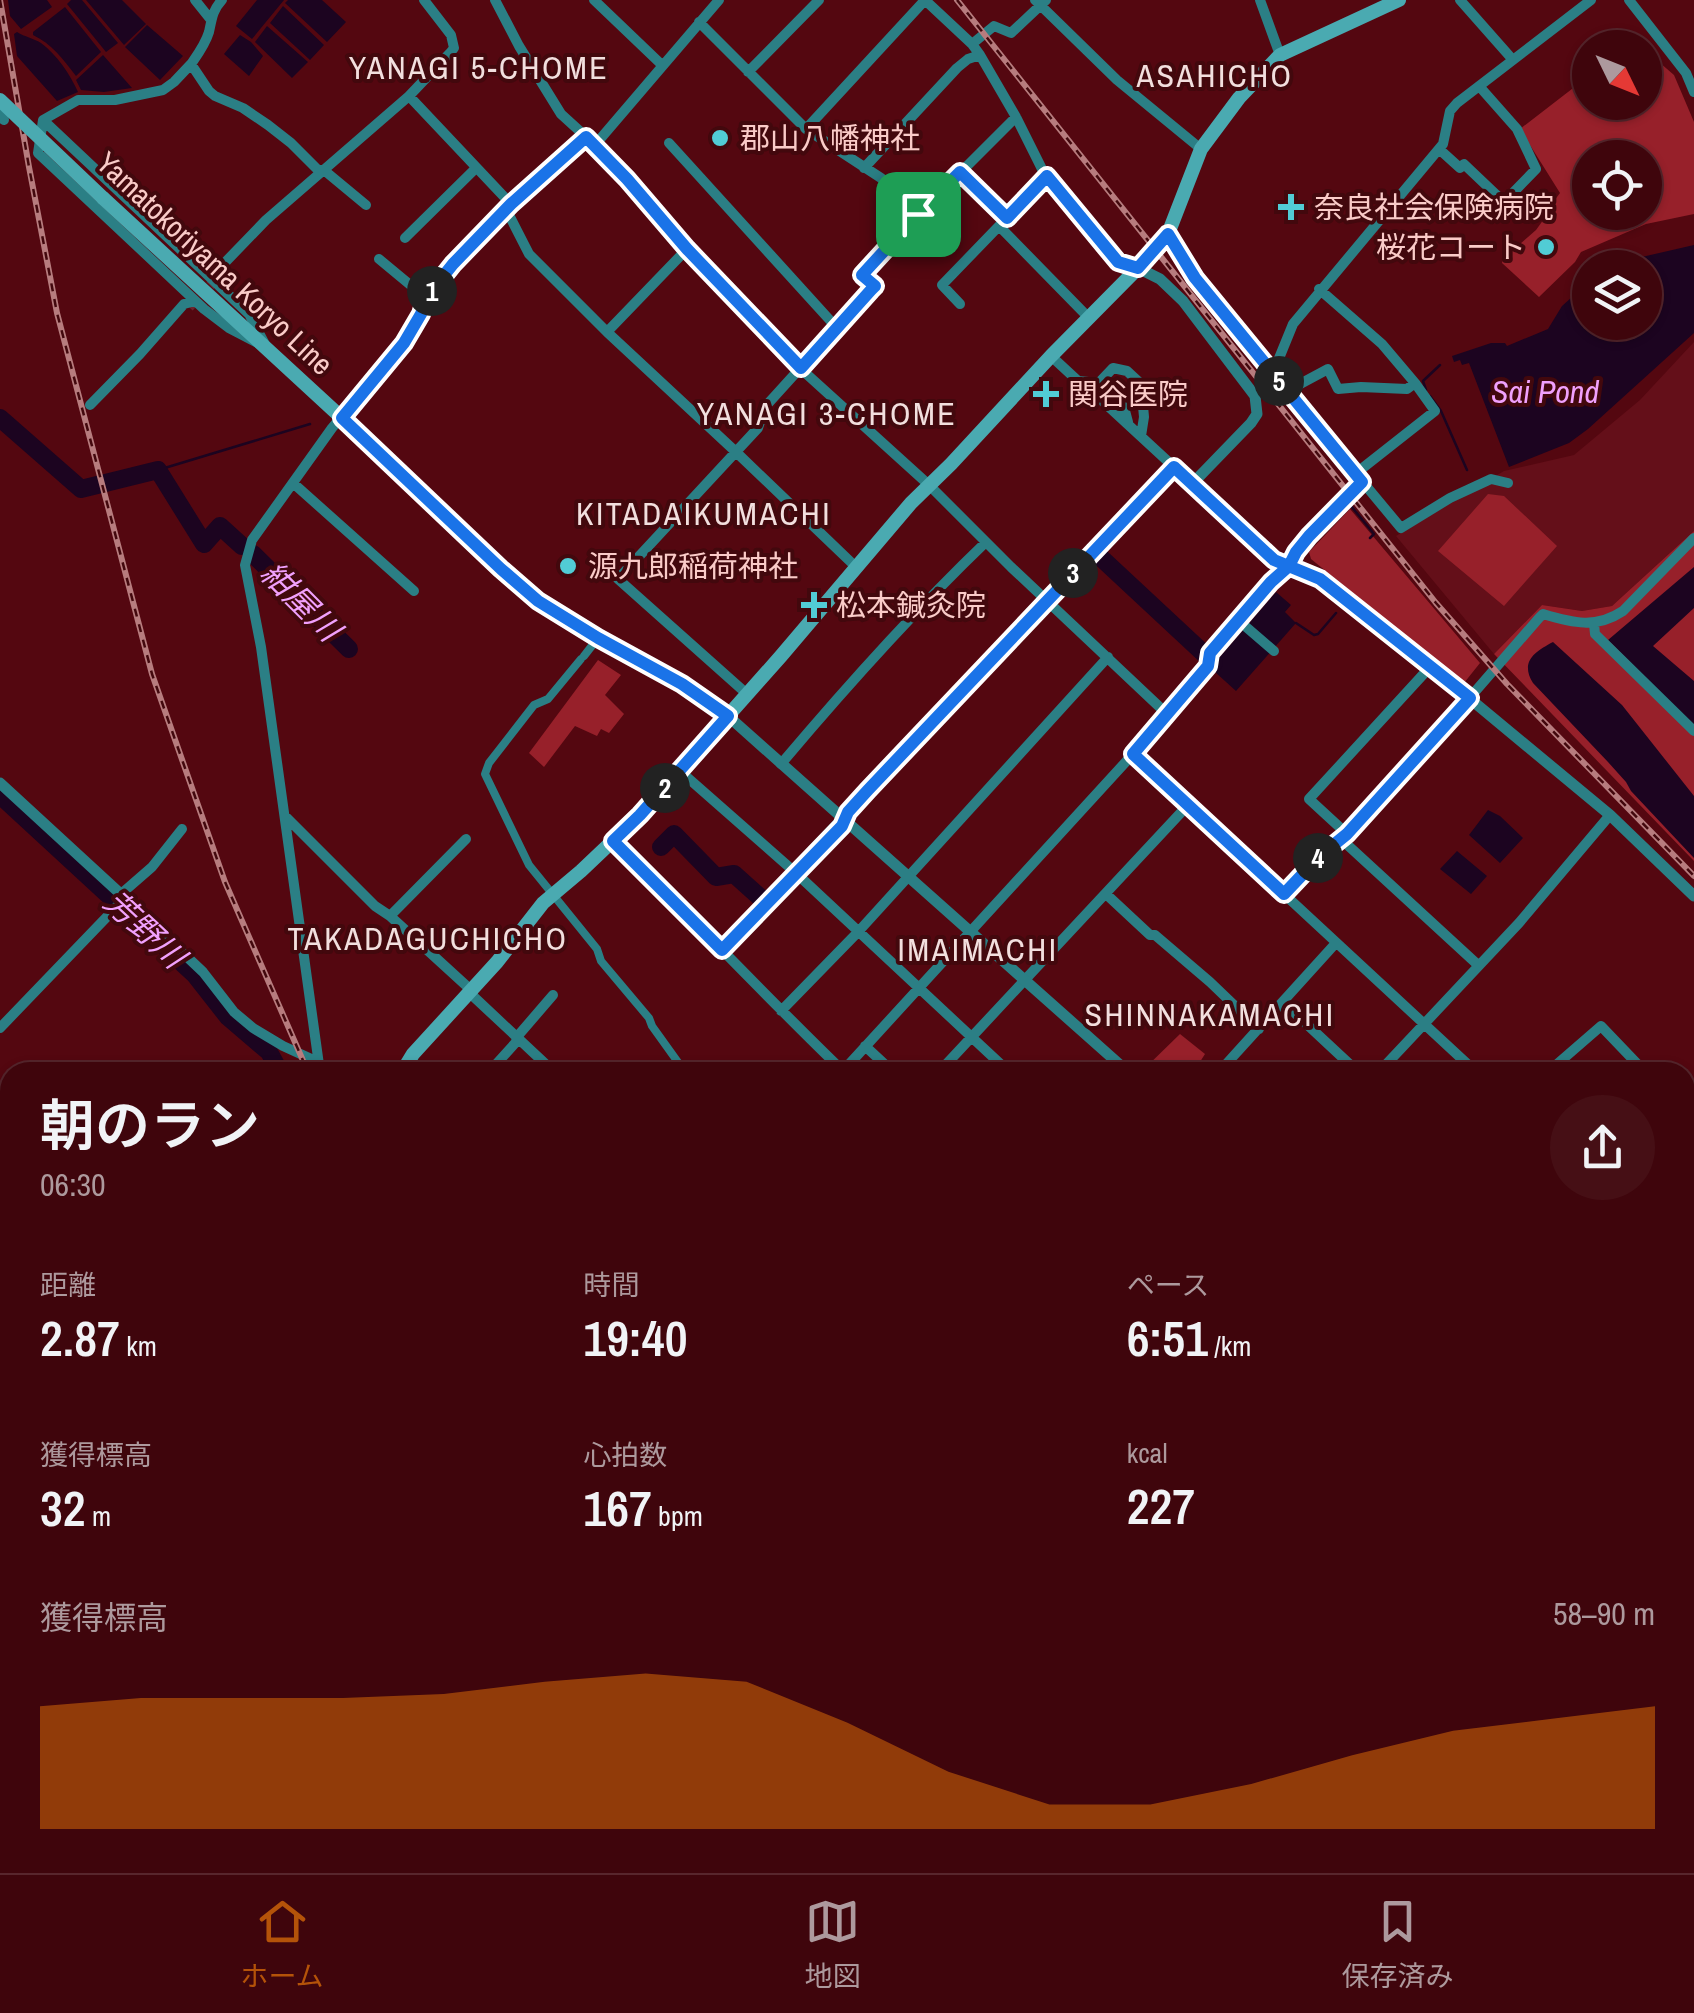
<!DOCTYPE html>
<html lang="ja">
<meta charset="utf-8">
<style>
body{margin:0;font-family:"Archivo Narrow","Noto Sans JP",sans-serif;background:#460f15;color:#f1f3f6;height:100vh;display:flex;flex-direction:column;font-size:38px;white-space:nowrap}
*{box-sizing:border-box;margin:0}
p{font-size:32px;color:#ad999d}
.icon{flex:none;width:55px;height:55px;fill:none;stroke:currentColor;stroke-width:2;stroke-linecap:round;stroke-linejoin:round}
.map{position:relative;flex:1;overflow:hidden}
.details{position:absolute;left:0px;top:1062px;width:1695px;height:812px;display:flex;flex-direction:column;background:#3f050c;border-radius:30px 30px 0 0;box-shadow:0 2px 8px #0004,0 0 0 2px #58262d}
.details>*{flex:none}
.needle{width:65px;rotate:133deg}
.buttons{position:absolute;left:1572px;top:30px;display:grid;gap:20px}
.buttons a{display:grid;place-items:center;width:90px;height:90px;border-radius:50%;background:#3f050c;box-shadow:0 2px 8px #0004,0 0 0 2px #58262d;font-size:50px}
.pin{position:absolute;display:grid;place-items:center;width:85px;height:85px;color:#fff;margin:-42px;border-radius:20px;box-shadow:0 5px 15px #0006}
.km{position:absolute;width:50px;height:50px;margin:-25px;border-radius:50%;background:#222;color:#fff;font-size:28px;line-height:50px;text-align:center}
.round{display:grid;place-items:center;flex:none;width:105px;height:105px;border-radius:52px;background:#460f15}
.headline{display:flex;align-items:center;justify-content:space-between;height:170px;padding:0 40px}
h1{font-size:55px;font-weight:600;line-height:75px}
.metrics{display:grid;grid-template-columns:repeat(3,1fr);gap:15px;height:170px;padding:10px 40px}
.metrics div{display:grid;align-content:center}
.metrics b{font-size:50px;font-weight:600}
.metrics small{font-size:28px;font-weight:400}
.metrics p{font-size:28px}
.chart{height:280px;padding:20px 40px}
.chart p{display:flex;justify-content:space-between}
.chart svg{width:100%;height:180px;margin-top:10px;fill:#b45309;opacity:.7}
.tab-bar{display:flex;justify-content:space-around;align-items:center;height:140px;border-top:2px solid #58262d;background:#3f050c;font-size:28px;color:#ad999d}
.tab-bar a{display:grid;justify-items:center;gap:5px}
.tab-bar .selected{color:#b45309}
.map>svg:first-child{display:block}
</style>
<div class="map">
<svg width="1694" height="1873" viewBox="0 0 1694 1873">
<rect width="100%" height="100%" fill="#540710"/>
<path fill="#640f19" d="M1694 342V531L1612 606 1582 611 1542 605 1494 654 1396 536 1504 471 1574 455 1640 400Z"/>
<path fill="#97202a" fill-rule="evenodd" d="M1645 50 1674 75 1694 122V214L1646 224 1581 252 1575 262 1539 297 1502 263 1503 259 1536 230 1549 212 1548 209 1560 193 1520 129 1590 75V102H1645ZM1590 158H1645V212H1590Z
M1488 494 1504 496 1557 546 1504 606 1438 551Z
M1350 509 1480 663 1464 683 1311 559 1309 552Z
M1694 531V861L1494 654 1542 605 1582 611 1612 606Z
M598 660 621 675 605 695 624 714 609 733 601 729 597 736 575 726 544 767 529 753Z
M1180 1034 1205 1054 1198 1065 1207 1072H1141Z"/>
<path fill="#1c0420" d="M8 0H47L52 7 21 29 10 16Z
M71 0H82L118 43 106 52 67 4Z
M86 0H122L146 24 124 45Z
M257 0H284L252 39 236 26Z
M288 0H322L346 22 327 42 285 3Z
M283 6 324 45 310 60 270 23Z
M65 7 101 52 76 76C63 59 52 44 33 35V32Z
M147 25 183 56 160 80 125 47Z
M267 26 308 62 292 78 255 42Z
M17 32C25 37 33 38 41 43 57 55 70 74 78 92L57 101 17 56 14 34Z
M240 35 251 42 263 56 249 76 224 54Z
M103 55 132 88 104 92 81 90 76 80Z
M1694 245V333L1588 429 1569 443 1509 467 1469 363 1462 365 1460 360 1454 362 1452 356 1491 343H1505L1507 346 1548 329 1562 306 1590 281V322H1645V268L1611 267 1620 262Z
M1694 567V608L1653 646 1694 681V726L1608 640Z
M1276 592 1291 605 1285 612 1296 623 1236 691 1215 672 1212 666Z
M1553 642 1622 705 1694 796V858L1631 791 1626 782 1608 762 1533 683C1520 662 1534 652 1553 642Z
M1488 810 1500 816 1523 838 1500 863 1469 835Z
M1457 851 1487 876 1471 894 1440 869Z"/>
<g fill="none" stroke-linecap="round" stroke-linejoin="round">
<path stroke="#1c0420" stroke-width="2.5" d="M1426 390 1423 381 1440 365
M1430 396 1441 411 1467 470
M158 470 310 424
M1351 506 1374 534 1370 538
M1296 623 1314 635 1318 634 1336 613"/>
<path stroke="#1c0420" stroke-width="18" d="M0 418 81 489 158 470 204 544 220 526 242 546
M253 554 349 649
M1097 554 1214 663
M0 795 195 975 228 1017 269 1052 280 1072
M661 847 674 834 716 877 734 874 763 900
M206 1865 213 1873
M1284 1865 1293 1873
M1060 1873 1068 1865"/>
<path stroke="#6d242c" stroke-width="10" stroke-dasharray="10 5" stroke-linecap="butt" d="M189 307 222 273"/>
<path stroke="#2b7f85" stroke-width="8" d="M584 656 598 638
M581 659 548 699 534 705 489 763 485 774 529 865 597 949 601 961 649 1018 652 1026 685 1072"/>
<path stroke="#2b7f85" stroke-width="10" d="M195 0 211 20
M222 0C212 11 212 19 209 32 205 45 198 54 191 64L209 91 215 96 243 108 268 125 291 143 317 169 325 171 366 205
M495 0 519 46 561 114 595 145 627 179 687 249 801 369 929 485 1011 567 1167 714
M594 0 662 65
M925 0 972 44 980 55 1016 117 1044 173 1118 262 1138 268
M1035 0 1117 80 1201 149
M1260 0 1280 55
M1460 0 1513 60
M1629 0 1686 73 1694 92
M699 22 806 129 881 178 919 214
M972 44 994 26 1011 33 1046 0
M748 72 819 0
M409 96 511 204
M0 117 4 120 0 101
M43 120 249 314 267 348 229 328 204 309 38 153Z
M43 120 78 100H115L163 90 174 82 191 64
M806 129 925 0
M669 143 837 328
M595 145 719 0
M1439 149 1460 168 1464 164 1504 202 1536 169 1517 129 1479 86
M864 168 957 68 968 59 980 55
M960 172 1007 217 999 226 1088 317
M506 209 529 254 607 332 736 452 857 568
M1007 217 1047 176
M1168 234 1195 278 1219 309 1401 528 1450 498 1491 479 1508 483
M405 238 476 168
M379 259 426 298
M211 277 266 220 409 96 450 53 454 48 451 35 424 0
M1319 289 1382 344 1415 383 1435 411 1355 474
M960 304 942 285 999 226
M607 332 687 249
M1051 356 1078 381 1099 383 1124 407 1128 422
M1273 373 1293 324 1443 144 1450 111 1457 103 1591 0
M1287 391 1328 369 1338 389 1361 387 1407 389 1415 383
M90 405 140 354 184 304 195 301
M293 483 414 591
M1238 620 1274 651
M1594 624 1595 634 1694 731
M747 694 618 579 758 428 765 407 871 290 875 285 863 275 919 214 1016 117
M1133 754 1476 1072
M781 764C846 687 913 612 986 542
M680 771 797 874 1009 1072
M285 816 375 906 390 916 471 990 474 997 554 1072
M1347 834 1309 799 1430 667
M1341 839 1478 965
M613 841C691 916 765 996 843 1071
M121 894 152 867 182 829
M1106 894 1150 935H1155L1210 982 1259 1029
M1285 894 1320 856 1347 834 1413 763 1539 618 1543 614C1573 623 1596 629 1623 611L1694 538
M390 916 466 839
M722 950 770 901V895L838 823 845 820 848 811 1174 467 1096 395 1094 388 1113 368 1127 371 1141 384 1144 417 1141 436
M1284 1003 1358 1072
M781 1011 858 932 1108 657
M0 1028 125 898 203 972 234 1012 253 1028 283 1046 318 1062
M516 1038 553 995
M865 1046 893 1072
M1231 1060 1244 1072
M320 1072 261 647 245 565 252 540 332 428 404 343 421 314 426 298 446 272 511 204 586 137
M489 1072 518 1040
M842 1072 1133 754 1208 666 1209 653 1271 583 1289 566 1296 552 1309 537 1362 482
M939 1072 1188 805
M1219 1072 1335 944
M1379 1072 1519 923 1610 815
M1548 1072 1601 1026 1645 1072
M1685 1111 1694 1120
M1685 1184 1694 1192
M1685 1274 1694 1264
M1685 1457 1694 1447
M1685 1685 1694 1675
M1685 1706 1694 1715
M0 1715 10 1724
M166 1865 175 1873
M238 1865 246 1873
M704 1865 713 1873
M896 1865 904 1873
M1319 1865 1328 1873
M1476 1865 1485 1873
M0 1867 7 1873
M275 1873 283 1865
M306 1873 313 1865
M413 1873 420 1865
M446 1873 452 1865
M508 1873 515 1865
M794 1873 801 1865
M1072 1873 1079 1865
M1185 1873 1203 1872 1210 1865
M1540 1873 1544 1865"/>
<path stroke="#2b7f85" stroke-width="11" d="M1138 268 1160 279 1183 301 1255 396 1257 414 1251 423 1192 484
M1174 467 1274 560 1319 579 1469 698 1610 815 1694 896
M728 716 1128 1072
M0 783 125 898
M0 1170 10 1179
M428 1873 435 1865
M1036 1873 1043 1865"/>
<path stroke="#4aaab1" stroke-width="14" d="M103 198 342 418 501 569 538 601 598 638 682 684 728 716
M402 1072 413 1054 497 962 543 903 581 871 640 815 781 656 911 503 951 464 1051 356 1138 268 1168 234 1201 149 1239 98 1280 55 1399 0
M0 1497 10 1487"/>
<path stroke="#4bcdd6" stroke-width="15" d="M1685 1166 1694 1154
M1685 1562 1694 1570"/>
<defs>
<path id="rail" d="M0 0 29 167 57 313 152 674 225 882 308 1072
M957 0 1436 603 1507 684 1694 876
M752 1865 758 1873"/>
</defs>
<use href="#rail" stroke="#b77c7e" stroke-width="6"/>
<use href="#rail" stroke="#42080d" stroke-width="2.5" stroke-dasharray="8" stroke-linecap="butt"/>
<path stroke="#4aaab1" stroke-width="14" d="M0 100 103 198"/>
</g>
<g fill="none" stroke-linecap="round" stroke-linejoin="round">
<defs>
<path id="route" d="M918 214 862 275 875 286 871 290 801 368 687 249 627 179 586 137 511 204 453 264 426 298 421 314 404 343 342 418 501 569 538 601 598 638 682 684 728 716 640 815 613 841 722 950 842 826 848 812 868 790 1174 467 1274 560 1320 579 1470 698 1347 834 1320 856 1284 894 1133 754 1208 666 1210 653 1271 582 1289 566 1296 552 1309 536 1362 482 1195 278 1168 234 1138 268 1118 262 1047 176 1007 218 960 172 918 214"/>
</defs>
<use href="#route" stroke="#fff" stroke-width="20"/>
<use href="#route" stroke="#1a73e8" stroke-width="12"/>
</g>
<g fill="#51ccd5" stroke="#42080d" stroke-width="4">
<circle cx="720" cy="138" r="10"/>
<path d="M1286 192h10v10h10v10h-10v10h-10v-10h-10v-10h10z"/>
<circle cx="1546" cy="247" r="10"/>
<path d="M1041 379h10v10h10v10h-10v10h-10v-10h-10v-10h10z"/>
<circle cx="568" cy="566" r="10"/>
<path d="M809 590h10v10h10v10h-10v10h-10v-10h-10v-10h10z"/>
</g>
<g text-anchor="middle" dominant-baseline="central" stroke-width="8" stroke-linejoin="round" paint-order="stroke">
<g font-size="30" fill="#facbc8" stroke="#42080d" text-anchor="start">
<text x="740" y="138">郡山八幡神社</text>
<text x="1314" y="207">奈良社会保険病院</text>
<text x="1526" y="247" text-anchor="end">桜花コート</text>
<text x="1068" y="394">関谷医院</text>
<text x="588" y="566">源九郎稲荷神社</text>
<text x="836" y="605">松本鍼灸院</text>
</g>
<g font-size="30" fill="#facbc8" stroke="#42080d">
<text transform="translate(215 263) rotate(43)">Yamatokoriyama Koryo Line</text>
</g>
<g font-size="32" letter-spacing="2.5" fill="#f2dfde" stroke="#42080d">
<text x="479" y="67">YANAGI 5-CHOME</text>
<text x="1215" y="75">ASAHICHO</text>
<text x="827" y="413">YANAGI 3-CHOME</text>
<text x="704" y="513">KITADAIKUMACHI</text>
<text x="428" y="938">TAKADAGUCHICHO</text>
<text x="978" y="949">IMAIMACHI</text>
<text x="1210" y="1014">SHINNAKAMACHI</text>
</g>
<g font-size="32" font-style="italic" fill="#f0a0fc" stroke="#42080d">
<text x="1545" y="391">Sai Pond</text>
<text transform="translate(301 601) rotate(45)">紺屋川</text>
<text transform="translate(145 929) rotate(43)">芳野川</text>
</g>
</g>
</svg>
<div class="buttons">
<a><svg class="needle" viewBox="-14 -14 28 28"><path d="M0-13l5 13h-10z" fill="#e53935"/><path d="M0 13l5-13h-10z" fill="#ad999d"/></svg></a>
<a><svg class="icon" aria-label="locate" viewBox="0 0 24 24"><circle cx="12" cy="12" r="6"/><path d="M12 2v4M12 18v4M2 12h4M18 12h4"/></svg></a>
<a><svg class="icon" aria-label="layers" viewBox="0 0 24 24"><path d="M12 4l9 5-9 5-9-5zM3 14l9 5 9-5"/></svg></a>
</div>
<div class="pin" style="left:918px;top:214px;background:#1e9e55"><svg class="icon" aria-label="arrive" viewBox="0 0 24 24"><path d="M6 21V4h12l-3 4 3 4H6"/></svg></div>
<b class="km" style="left:432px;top:291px">1</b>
<b class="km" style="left:665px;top:788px">2</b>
<b class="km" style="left:1073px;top:573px">3</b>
<b class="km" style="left:1318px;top:858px">4</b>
<b class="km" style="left:1279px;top:381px">5</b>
<section class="details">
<div class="headline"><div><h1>朝のラン</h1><p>06:30</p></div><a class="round"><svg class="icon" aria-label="share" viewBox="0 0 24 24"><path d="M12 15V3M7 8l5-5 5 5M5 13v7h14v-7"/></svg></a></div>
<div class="metrics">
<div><p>距離</p><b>2.87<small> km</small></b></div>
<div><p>時間</p><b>19:40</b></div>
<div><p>ペース</p><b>6:51<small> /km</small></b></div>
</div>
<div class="metrics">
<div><p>獲得標高</p><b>32<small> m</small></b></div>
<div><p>心拍数</p><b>167<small> bpm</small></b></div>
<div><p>kcal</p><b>227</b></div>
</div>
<div class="chart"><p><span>獲得標高</span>58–90 m</p>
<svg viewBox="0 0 160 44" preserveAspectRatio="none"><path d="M0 44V14L10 12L20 12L30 12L40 11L50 8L60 6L70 8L80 18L90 30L100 38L110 38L120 33L130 26L140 20L150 17L160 14V44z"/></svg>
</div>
</section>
</div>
<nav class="tab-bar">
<a class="selected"><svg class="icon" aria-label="home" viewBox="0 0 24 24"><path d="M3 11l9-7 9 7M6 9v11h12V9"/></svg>ホーム</a>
<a><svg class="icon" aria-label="map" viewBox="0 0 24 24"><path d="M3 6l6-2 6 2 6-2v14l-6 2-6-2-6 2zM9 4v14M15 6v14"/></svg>地図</a>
<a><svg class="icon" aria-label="saved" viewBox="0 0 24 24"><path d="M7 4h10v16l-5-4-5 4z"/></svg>保存済み</a>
</nav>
